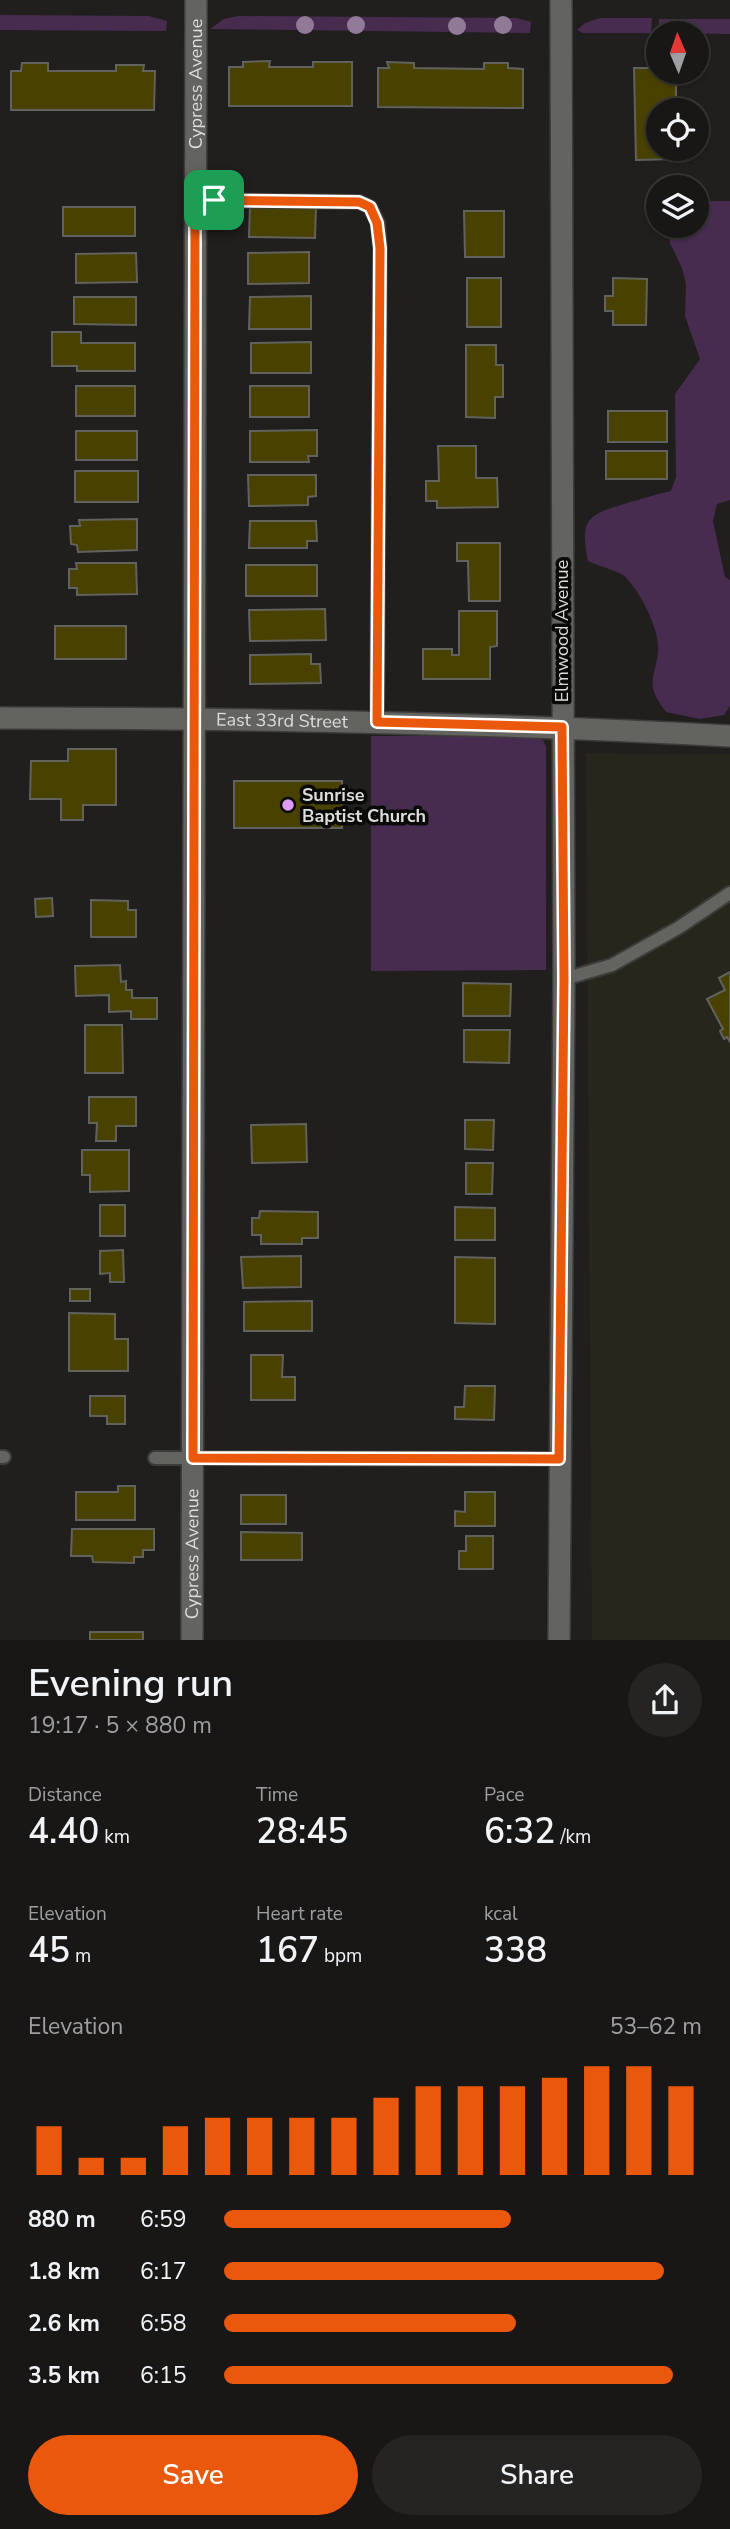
<!DOCTYPE html>
<meta charset="utf-8">
<style>
body{margin:0;font-family:"Nunito Sans",sans-serif;background:#252423;color:#f1f3f6;height:100vh;display:flex;flex-direction:column;font-size:26px;white-space:nowrap}
*{box-sizing:border-box;margin:0}
p{font-size:23px;color:#9f9fa1}
.icon{flex:none;width:38px;height:38px;fill:none;stroke:currentColor;stroke-width:2;stroke-linecap:round;stroke-linejoin:round}
.map{position:relative;height:1640px;overflow:hidden}
.drawer{display:flex;flex-direction:column;background:#181716;flex:1}
.drawer>*{flex:none}
.needle{width:46px;rotate:358deg}
.controls{position:absolute;left:646px;top:21px;display:grid;gap:14px}
.controls a{display:grid;place-items:center;width:63px;height:63px;border-radius:50%;background:#181716;box-shadow:0 2px 5px #0004,0 0 0 2px #363635;font-size:35px}
.pin{position:absolute;display:grid;place-items:center;width:60px;height:60px;color:#fff;margin:-30px;border-radius:14px;box-shadow:0 4px 10px #0006}
.round{display:grid;place-items:center;flex:none;width:74px;height:74px;border-radius:37px;background:#252423}
.headline{display:flex;align-items:center;justify-content:space-between;height:119px;padding:0 28px}
h1{font-size:38px;font-weight:600;line-height:52px}
.metrics{display:grid;grid-template-columns:repeat(3,1fr);gap:10px;height:119px;padding:7px 28px}
.metrics div{display:grid;align-content:center}
.metrics b{font-size:35px;font-weight:600}
.metrics small{font-size:19px;font-weight:400}
.metrics p{font-size:19px}
.chart{height:196px;padding:14px 28px}
.chart p{display:flex;justify-content:space-between}
.chart svg{width:100%;height:126px;margin-top:7px;stroke:#ea580c;stroke-width:6}
.cta{display:flex;gap:14px;margin-top:auto;padding:14px 28px}
.cta a{flex:1;height:80px;border-radius:42px;background:#ea580c;color:#fff;font-size:28px;font-weight:600;line-height:80px;text-align:center}
.cta a+a{background:#252423;color:#f1f3f6}
ul{padding:0 28px;list-style:none;font-size:23px}
li{display:grid;grid-template-columns:112px 84px 1fr;align-items:center;height:52px}
li i{height:18px;border-radius:9px;background:#ea580c}
.map>svg:first-child{display:block}
</style>
<div class="map">
<svg width="730" height="1640" viewBox="0 0 730 1640">
<rect width="100%" height="100%" fill="#201f1d"/>
<path fill="#27261d" d="M586 753 730 754V1640H592Z"/>
<path fill="#472c50" d="M0 15 149 16 167 21 166 31 0 30Z
M238 16 517 18 531 22 530 33 210 29 224 19Z
M600 18H652L651 33H583L577 30 585 23Z
M659 19H730V34L659 33Z
M697 201H730V500L717 504 713 521 725 577 730 580V706L724 715 700 719 666 712C645 684 654 682 658 652 661 632 639 588 623 575 615 570 598 566 588 561 579 517 589 515 627 503 642 499 656 494 671 491L676 477 675 394 700 359 685 316 686 284 682 268 670 243 669 226H696Z
M533 735 543 740 546 747V970L371 971V736Z"/>
<path fill="#484100" stroke="#61615d" stroke-width="2" d="M270 61 269 67H313V62H352V106H229V67H243V62Z
M387 62 414 63V68L484 69V63H508V68L523 69V108L378 107V68H389Z
M22 63H48V71H116V65H144L143 71H155L154 110H11V71H21Z
M634 68H658V72H676V110H658V149H677V159L636 160Z
M63 207H135V236H63Z
M250 207H316L315 238 249 237Z
M464 211H504V257H465Z
M309 252V283L248 284V253Z
M136 253 137 282 76 283V254Z
M467 278H501V327H467Z
M613 278 647 279 646 325H613V311H605V296H613Z
M311 296V329H249L250 297Z
M74 297H136V325L74 324Z
M52 332H81V343H135V371H77V366H52Z
M311 342V373H251V343Z
M466 345H496V365H503V397H495V418L466 417Z
M76 386H135V416H76Z
M250 386H309V417H250Z
M608 411H667V442H608Z
M317 430V456H308L309 462H250V431Z
M76 431H137V460H76Z
M438 446H476V478H497L498 507 437 508V501H426V481H439Z
M606 451H667V479H606Z
M75 471H138V502H75Z
M248 475H316V496L308 497V505L249 506Z
M137 519V550L78 552 77 545 71 544 70 526H80L79 520Z
M250 521H316L317 541H307V548H249Z
M457 543H500V601H469L468 561H457Z
M76 563H136L137 594 77 595V588H69V569H77Z
M246 565H317V596H246Z
M325 609 326 640 250 641 249 610Z
M459 611H497V646L490 647V679H423V649H452V655H459Z
M55 626H126V659H55Z
M311 654V664H320L321 683 250 684V655Z
M68 749H116V805H83V820H61V799H30L31 761H68Z
M234 781H342V828H234Z
M52 898 53 916 36 917 35 899Z
M91 900 128 901V910H136V937H91Z
M120 965 121 982 126 981V990H132V998H157V1019H131V1011L109 1012V995L76 996 75 966Z
M730 972V1042L727 1037 724 1039 720 1031 723 1029 707 999 725 990 719 978Z
M463 983 511 984 510 1016H463Z
M85 1025H122L123 1073H85Z
M464 1030H510L509 1063 464 1062Z
M89 1097H136V1126H116V1141H96L97 1123H89Z
M465 1120H494L493 1150 465 1149Z
M306 1124 307 1162 252 1163 251 1125Z
M82 1150H129V1191L90 1192V1175H82Z
M466 1163H493L492 1194H466Z
M100 1205H125V1236H100Z
M455 1207 495 1208V1240H455Z
M260 1211 318 1212V1238H302V1244H261V1235H252V1218H259Z
M123 1250 124 1282H110V1273L100 1274V1251Z
M301 1256V1287L243 1288 241 1257Z
M455 1257 495 1258V1324L455 1323Z
M70 1289H90V1301H70Z
M312 1301V1331H244V1302Z
M69 1313 115 1314V1339H128V1371H69Z
M251 1355H283L282 1377H295V1400H251Z
M465 1386H495L494 1420 455 1419V1407H464Z
M90 1396H125V1424H107V1416H90Z
M118 1486H135V1520H76V1492H118Z
M465 1492H495V1526H455V1511L465 1512Z
M241 1495H286V1524H241Z
M72 1529H154V1550H143V1557H134V1563L93 1562 92 1556H71Z
M241 1532 302 1533V1560H241Z
M466 1536H493V1569H459V1551H466Z
M90 1632H143V1640H90Z"/>
<g fill="none" stroke-linecap="round" stroke-linejoin="round">
<defs>
<path id="lane" d="M195 200 359 202 370 207 378 223 380 248 377 722
M564 979 612 965 678 928 730 893
M0 1457H4
M155 1458 560 1459"/>
<g id="street">
<path id="s1" d="M0 718C244 718 487 723 730 736"/>
<path id="s2" d="M192 1640 196 0"/>
<path d="M559 1640 564 979 561 0"/>
</g>
</defs>
<use href="#lane" stroke="#3d3c3a" stroke-width="16"/>
<use href="#street" stroke="#3d3c3a" stroke-width="24"/>
<use href="#lane" stroke="#636360" stroke-width="12"/>
<use href="#street" stroke="#636360" stroke-width="21"/>
</g>
<g fill="#917a98">
<circle cx="305" cy="25" r="9"/>
<circle cx="356" cy="25" r="9"/>
<circle cx="503" cy="25" r="9"/>
<circle cx="457" cy="26" r="9"/>
</g>
<g fill="none" stroke-linecap="round" stroke-linejoin="round">
<defs>
<path id="route" d="M195 200 359 202 370 207 377 223 380 248 377 722 562 727 564 979 559 1459 193 1458Z"/>
</defs>
<use href="#route" stroke="#fff" stroke-width="14"/>
<use href="#route" stroke="#ea580c" stroke-width="9"/>
</g>
<circle fill="#dd99f3" stroke="#090908" stroke-width="2.5" cx="288" cy="805" r="7"/>
<g text-anchor="middle" dominant-baseline="central" stroke-width="7" stroke-linejoin="round" paint-order="stroke">
<g font-size="18" fill="#dddddb" stroke="#090908">
<text stroke="none"><textPath href="#s2" startOffset="1556">Cypress Avenue</textPath></text>
<text transform="translate(562 631) rotate(-90)">Elmwood Avenue</text>
<text stroke="none"><textPath href="#s1" startOffset="282">East 33rd Street</textPath></text>
<text stroke="none"><textPath href="#s2" startOffset="86">Cypress Avenue</textPath></text>
</g>
<g font-size="18" font-weight="bold" fill="#dddddb" stroke="#090908" text-anchor="start">
<text x="302" y="795">Sunrise<tspan x="302" dy="21">Baptist Church</tspan></text>
</g>
</g>
</svg>
<div class="controls">
<a><svg class="needle" viewBox="-14 -14 28 28"><path d="M0-13l5 13h-10z" fill="#e53935"/><path d="M0 13l5-13h-10z" fill="#9f9fa1"/></svg></a>
<a><svg class="icon" aria-label="locate" viewBox="0 0 24 24"><circle cx="12" cy="12" r="6"/><path d="M12 2v4M12 18v4M2 12h4M18 12h4"/></svg></a>
<a><svg class="icon" aria-label="layers" viewBox="0 0 24 24"><path d="M12 4l9 5-9 5-9-5zM3 14l9 5 9-5"/></svg></a>
</div>
<div class="pin" style="left:214px;top:200px;background:#1e9e55"><svg class="icon" aria-label="arrive" viewBox="0 0 24 24"><path d="M6 21V4h12l-3 4 3 4H6"/></svg></div>
</div>
<section class="drawer">
<div class="headline"><div><h1>Evening run</h1><p>19:17 · 5 × 880 m</p></div><a class="round"><svg class="icon" aria-label="share" viewBox="0 0 24 24"><path d="M12 15V3M7 8l5-5 5 5M5 13v7h14v-7"/></svg></a></div>
<div class="metrics">
<div><p>Distance</p><b>4.40<small> km</small></b></div>
<div><p>Time</p><b>28:45</b></div>
<div><p>Pace</p><b>6:32<small> /km</small></b></div>
</div>
<div class="metrics">
<div><p>Elevation</p><b>45<small> m</small></b></div>
<div><p>Heart rate</p><b>167<small> bpm</small></b></div>
<div><p>kcal</p><b>338</b></div>
</div>
<div class="chart"><p><span>Elevation</span>53–62 m</p>
<svg viewBox="0 0 160 44" preserveAspectRatio="none"><path d="M5 44V27M15 44V38M25 44V38M35 44V27M45 44V24M55 44V24M65 44V24M75 44V24M85 44V17M95 44V13M105 44V13M115 44V13M125 44V10M135 44V6M145 44V6M155 44V13"/></svg>
</div>
<ul>
<li><b>880 m</b>6:59<i style="width:60%"></i></li>
<li><b>1.8 km</b>6:17<i style="width:92%"></i></li>
<li><b>2.6 km</b>6:58<i style="width:61%"></i></li>
<li><b>3.5 km</b>6:15<i style="width:94%"></i></li>
</ul>
<div class="cta"><a>Save</a><a>Share</a></div>
</section>
